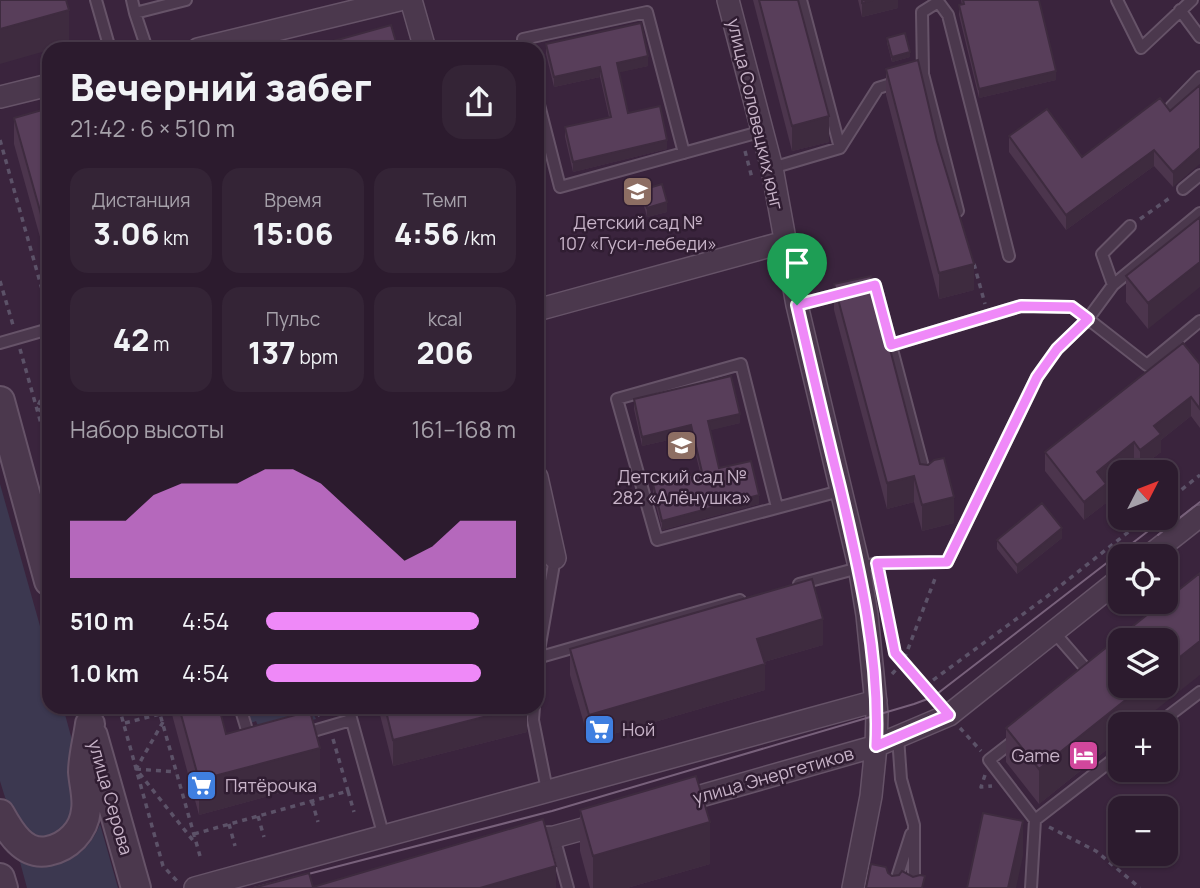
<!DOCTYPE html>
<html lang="ru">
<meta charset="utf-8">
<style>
body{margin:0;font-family:Manrope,sans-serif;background:#342436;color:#f1f3f6;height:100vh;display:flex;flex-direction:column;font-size:26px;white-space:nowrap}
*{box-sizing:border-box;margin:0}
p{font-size:23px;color:#a6a1aa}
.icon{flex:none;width:38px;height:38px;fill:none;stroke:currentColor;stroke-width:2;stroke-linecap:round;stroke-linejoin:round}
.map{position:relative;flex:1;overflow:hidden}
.drawer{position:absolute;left:42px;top:42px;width:502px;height:672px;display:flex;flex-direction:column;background:#2c1b2e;border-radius:21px;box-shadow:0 2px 5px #0004,0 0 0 2px #48394a}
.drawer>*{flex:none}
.needle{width:46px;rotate:48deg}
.tools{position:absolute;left:1108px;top:460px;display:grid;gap:14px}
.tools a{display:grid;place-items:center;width:70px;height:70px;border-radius:14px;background:#2c1b2e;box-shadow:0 2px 5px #0004,0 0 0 2px #48394a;font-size:35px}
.pin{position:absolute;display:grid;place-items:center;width:60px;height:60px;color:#fff;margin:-72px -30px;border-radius:50% 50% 50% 0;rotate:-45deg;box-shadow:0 0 7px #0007}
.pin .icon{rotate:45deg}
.round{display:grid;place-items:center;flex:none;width:74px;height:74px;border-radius:21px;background:#342436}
.head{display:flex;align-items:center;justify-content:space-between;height:119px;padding:0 28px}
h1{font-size:38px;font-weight:800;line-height:52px}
.stats{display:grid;grid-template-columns:repeat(3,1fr);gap:10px;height:119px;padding:7px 28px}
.stats div{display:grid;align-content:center;border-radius:18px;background:#342436;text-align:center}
.stats b{font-size:30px;font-weight:800}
.stats small{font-size:19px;font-weight:400}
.stats p{font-size:19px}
.chart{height:196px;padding:14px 28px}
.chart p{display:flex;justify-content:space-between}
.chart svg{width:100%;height:126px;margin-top:7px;fill:#ef89f8;opacity:.7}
ul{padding:0 28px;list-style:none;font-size:23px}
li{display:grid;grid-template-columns:112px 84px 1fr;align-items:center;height:52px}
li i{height:18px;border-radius:9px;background:#ef89f8}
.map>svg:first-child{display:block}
</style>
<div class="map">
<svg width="1200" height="888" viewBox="0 0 1200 888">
<rect width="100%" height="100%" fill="#3a243d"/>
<path fill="#3c3850" d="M0 484 49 658V707H63L72 740 69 765 80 795 73 826C65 829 55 836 47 838 18 844 6 801 0 781Z
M247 707H310L316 719 269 731 258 726 256 721 251 723Z
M100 824 118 888H27L16 847C26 851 40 860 51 862 75 865 93 843 100 824Z"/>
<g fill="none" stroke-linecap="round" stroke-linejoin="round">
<defs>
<path id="service" d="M96 0 110 49
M132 0 135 13 186 0
M801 0 840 148
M937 0 948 15 1009 256
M1117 0 1141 48 1192 0
M1180 10 1200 37
M135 13 147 49
M525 49 523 39 647 12 684 153
M923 74 958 211
M537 97 560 187 763 131
M1171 107 1200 77
M772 168 840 148 878 88 923 74 922 12 938 2
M1183 189 1200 175
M1113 285 1102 254 1130 226
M797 305 875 285 926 478
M0 343 49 329
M891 345 1021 306 1072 307 1088 319 1113 285 1200 213
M777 507 741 364 617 399 657 540 840 491
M799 584 877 563 947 562 1037 377 1057 349 1088 319 1147 365 1200 321
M1145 602 1161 621
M1053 631 1093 677
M537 658 740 600
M537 662 555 558
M240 707 247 730 254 739
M348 707 384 837
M534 707 533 720 547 790
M1158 724 1200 692
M303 734 351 720
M898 737 901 779 914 825V888
M1016 739 989 760 1035 820 1120 754
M554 837 568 888
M894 887 911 834
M1031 888 1035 820"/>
<path id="minor" d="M411 0 425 49
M728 0 772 168 797 305 859 566 867 615 877 714 876 746 871 796 853 888
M198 49 399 0
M0 97 49 85
M537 310 785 242
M537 477 555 558
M1149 556 1200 516
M676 803 876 746 949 715 1120 579
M521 842 537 838 554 837 605 823
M195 888 876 701"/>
<path id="tertiary" d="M0 401 49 581
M93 736 136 888
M0 814C10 832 24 856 48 851 68 847 84 831 86 810 88 798 84 785 83 772 83 757 88 739 90 724
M0 878 3 888"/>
</defs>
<use href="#service" stroke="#665368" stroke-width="14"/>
<use href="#minor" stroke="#665368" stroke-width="24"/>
<use href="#tertiary" stroke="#665368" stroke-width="32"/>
<path stroke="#5c5268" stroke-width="3.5" stroke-dasharray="5 5" stroke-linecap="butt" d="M0 140 49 314
M745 151 752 178
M1140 219 1171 197
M974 264 985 304
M0 281 13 325
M20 349 49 452
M49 382 37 408 49 417
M1166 502 1200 475
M890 630 895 654 936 701
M892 674 903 662 936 576
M925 686 1045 598 1146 518
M119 707 163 866 177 881
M158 707 200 856
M312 707 320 716
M163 722 136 769 195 843
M125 723 160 714
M960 728 981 751
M333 739 348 791
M136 769 176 772
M985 775 981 787 992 786
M312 801 318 822
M258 816 264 837
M229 824 235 846
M1049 827 1096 851 1140 888
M194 834 348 791 354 812"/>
<use href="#service" stroke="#4b384d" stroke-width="10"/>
<use href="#minor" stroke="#4b384d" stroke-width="21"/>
<use href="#tertiary" stroke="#4b384d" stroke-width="28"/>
<path stroke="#78617b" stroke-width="2" d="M1158 535 1200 502
M254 888 552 811 914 704 933 697 1165 518"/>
</g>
<path fill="#4c354d" d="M753 0H798L829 142 792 151Z
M858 0H898V8L862 17Z
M961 0H1039L1056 80 979 98 959 15V5H962Z
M887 38 910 57 892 62 887 43Z
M546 44 648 66 619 72 628 113 667 149 573 172 565 137V127L609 117 600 77 554 87 546 54Z
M886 69 974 290 939 299 886 95Z
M1200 85 1173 187 1154 166 1066 230 1009 152V136L1082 157 1170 111Z
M49 108V269L14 144V118Z
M642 190 667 212 647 217 642 199Z
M1200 217 1148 329 1126 302V276Z
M834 284 920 464 954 523 922 531 914 502 887 509 834 310Z
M1200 364V428L1191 416 1161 440V452L1140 468 1134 461 1106 483V503L1084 520 1045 471V452Z
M634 399 740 423 710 430 719 468 759 504 662 530 653 493V484L700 472 691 435 642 446 634 409Z
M1062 538 1017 574 997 549V540Z
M823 645 764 662 765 690 589 741 570 675V649Z
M170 707H219L226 734 320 782 199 815Z
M378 707H527V732L393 766Z
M1120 724V739L1039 804 1006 762V728Z
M580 810 710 864 627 888H590L580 851Z"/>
<path fill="#3e2b3f" d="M873 0H898V8L862 17V3Z
M69 10V45L54 49H49V50L0 64V29Z
M910 52V57L892 62V57Z
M648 56V66L617 73V63Z
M600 67V77L554 87V77Z
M1056 71V80L979 98V89Z
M829 116V142L792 151V126Z
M667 140V149L573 172V162Z
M1200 148V164L1173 187V172Z
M1154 150V166L1066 230V215Z
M667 202V212L647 217V208Z
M1200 262V287L1148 329V303Z
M974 264V290L939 299V273Z
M1191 397V416L1161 440V452L1140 468V450L1154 426Z
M740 414V423L708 431V421Z
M691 425V435L642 446V437Z
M1134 442V461L1097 490V472Z
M914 476V502L887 509V483Z
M1106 484V503L1084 520V502Z
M759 495V504L662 530V521Z
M954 497V523L922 531V505Z
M1062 528V538L1017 574V565Z
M823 619V645L757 664V639Z
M1200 641V675L1138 724H1120V739L1039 804V769L1143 686H1166V668Z
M765 664V690L589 741V715Z
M523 707H527V732L393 766V740Z
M320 748V782L199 815V780Z
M1023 821V856L1016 888H1008Z
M710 822V864L627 888H593V856Z
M556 866V888H480Z"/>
<path fill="#583e5a" stroke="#3e2b3f" stroke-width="2" d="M0 0H66L69 10 0 29Z
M759 0H798L829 116 792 126Z
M862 0H873L862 3Z
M963 0H1039L1056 71 979 89 959 5 964 4Z
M641 23 648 56 617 63 628 113 660 106 667 140 573 162 565 127 611 117 600 67 554 77 546 44Z
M391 25 398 49H305Z
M905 33 910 52 892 57 887 38Z
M918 60 937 141 974 264 939 273 886 69Z
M1200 85V148L1173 172 1154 150 1066 215 1009 136 1047 109 1082 157 1160 98 1170 111Z
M49 108V243L14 118Z
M662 184 667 202 647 208 642 190Z
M1200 217V262L1148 303 1126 276Z
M871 276 920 464 928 465 934 460 944 458 954 497 922 505 914 476 887 483 834 284Z
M1183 343 1200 364V409L1191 397 1154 426 1161 434 1140 450 1134 442 1097 472 1106 484 1084 502 1045 452Z
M731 376 740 414 708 421 719 468 751 461 759 495 662 521 653 484 702 472 691 425 642 437 634 399Z
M1042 503 1062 528 1017 565 997 540Z
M1200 573V641L1166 668V640H1120V686H1143L1039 769 1006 728 1163 602H1166V600Z
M812 579 823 619 757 639 765 664 589 715 570 649Z
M179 707H219L226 734 310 711 320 748 199 780Z
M385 707H523L393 740Z
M696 776 710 822 593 856 580 810Z
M983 813 1023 821 1008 888H967Z
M543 819 556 866 480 888H253L309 873 313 887Z
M871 864 886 867 888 873 892 876 899 875 902 871 913 877 920 875 925 876 922 888H866Z"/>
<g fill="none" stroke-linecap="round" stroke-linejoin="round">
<defs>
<path id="route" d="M875 285 891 345 1021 306 1072 307 1088 319 1057 349 1037 377 947 562 877 563 895 653 949 715 876 746C880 658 860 572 840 487 825 427 811 366 797 305Z"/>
</defs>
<use href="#route" stroke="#fff" stroke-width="14"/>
<use href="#route" stroke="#ef89f8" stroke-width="9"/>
</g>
<defs>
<symbol id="school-square" viewBox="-11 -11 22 22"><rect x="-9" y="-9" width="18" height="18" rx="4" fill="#8d6e63" stroke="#301d32"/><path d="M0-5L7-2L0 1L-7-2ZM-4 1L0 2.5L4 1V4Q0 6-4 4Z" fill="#fff"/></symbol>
<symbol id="supermarket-square" viewBox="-11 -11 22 22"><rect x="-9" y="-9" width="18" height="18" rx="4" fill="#3f7fe0" stroke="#301d32"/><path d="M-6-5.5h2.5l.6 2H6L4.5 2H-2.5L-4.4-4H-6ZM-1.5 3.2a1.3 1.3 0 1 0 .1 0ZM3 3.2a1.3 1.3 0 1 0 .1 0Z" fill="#fff"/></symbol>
<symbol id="hotel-square" viewBox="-11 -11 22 22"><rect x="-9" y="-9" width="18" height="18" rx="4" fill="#d1479c" stroke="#301d32"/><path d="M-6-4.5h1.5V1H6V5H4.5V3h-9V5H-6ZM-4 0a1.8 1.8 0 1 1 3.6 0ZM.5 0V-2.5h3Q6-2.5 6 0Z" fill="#fff"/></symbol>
</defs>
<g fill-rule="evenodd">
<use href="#school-square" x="620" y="174" width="35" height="35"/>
<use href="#school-square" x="664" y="428" width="35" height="35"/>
<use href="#supermarket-square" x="582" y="712" width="35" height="35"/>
<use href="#hotel-square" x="1066" y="738" width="35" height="35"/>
<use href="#supermarket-square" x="184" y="768" width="35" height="35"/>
</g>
<g text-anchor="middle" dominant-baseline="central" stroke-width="5" stroke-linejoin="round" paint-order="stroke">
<g font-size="18" fill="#c7b3c8" stroke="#301d32">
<text transform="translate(756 114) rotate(77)">улица Соловецких юнг</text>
<text transform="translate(773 775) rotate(-16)">улица Энергетиков</text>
<text transform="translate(111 797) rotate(74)">улица Серова</text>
</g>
<g font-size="18" fill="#c7b3c8" stroke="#301d32">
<text x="638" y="222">Детский сад №<tspan x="638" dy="21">107 «Гуси-лебеди»</tspan></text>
<text x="682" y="476">Детский сад №<tspan x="682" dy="21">282 «Алёнушка»</tspan></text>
<text x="622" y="729" text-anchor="start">Ной</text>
<text x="1060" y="755" text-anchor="end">Game</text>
<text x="225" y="785" text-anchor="start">Пятёрочка</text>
</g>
</g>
</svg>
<div class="tools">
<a><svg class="needle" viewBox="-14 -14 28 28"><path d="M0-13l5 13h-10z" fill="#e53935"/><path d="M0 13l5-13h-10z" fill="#a6a1aa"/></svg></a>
<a><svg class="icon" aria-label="locate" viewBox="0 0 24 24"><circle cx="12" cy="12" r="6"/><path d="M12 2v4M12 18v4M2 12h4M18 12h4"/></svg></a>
<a><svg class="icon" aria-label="layers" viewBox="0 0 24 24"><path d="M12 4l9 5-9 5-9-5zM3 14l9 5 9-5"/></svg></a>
<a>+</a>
<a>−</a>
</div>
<div class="pin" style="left:797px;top:305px;background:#1e9e55"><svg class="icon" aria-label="arrive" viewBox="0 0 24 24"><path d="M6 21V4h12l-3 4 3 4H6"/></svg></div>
<section class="drawer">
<div class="head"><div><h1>Вечерний забег</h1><p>21:42 · 6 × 510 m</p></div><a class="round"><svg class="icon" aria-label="share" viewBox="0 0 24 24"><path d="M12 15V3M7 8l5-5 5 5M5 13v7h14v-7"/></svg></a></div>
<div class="stats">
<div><p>Дистанция</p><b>3.06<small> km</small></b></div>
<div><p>Время</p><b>15:06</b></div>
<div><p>Темп</p><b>4:56<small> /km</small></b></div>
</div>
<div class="stats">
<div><b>42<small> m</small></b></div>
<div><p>Пульс</p><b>137<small> bpm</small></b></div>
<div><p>kcal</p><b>206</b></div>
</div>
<div class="chart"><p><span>Набор высоты</span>161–168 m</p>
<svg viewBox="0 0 160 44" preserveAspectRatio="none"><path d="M0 44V24L10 24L20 24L30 15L40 11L50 11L60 11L70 6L80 6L90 11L100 20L110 29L120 38L130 33L140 24L150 24L160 24V44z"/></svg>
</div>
<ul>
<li><b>510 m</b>4:54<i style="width:85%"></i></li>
<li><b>1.0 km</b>4:54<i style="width:86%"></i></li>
</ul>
</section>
</div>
